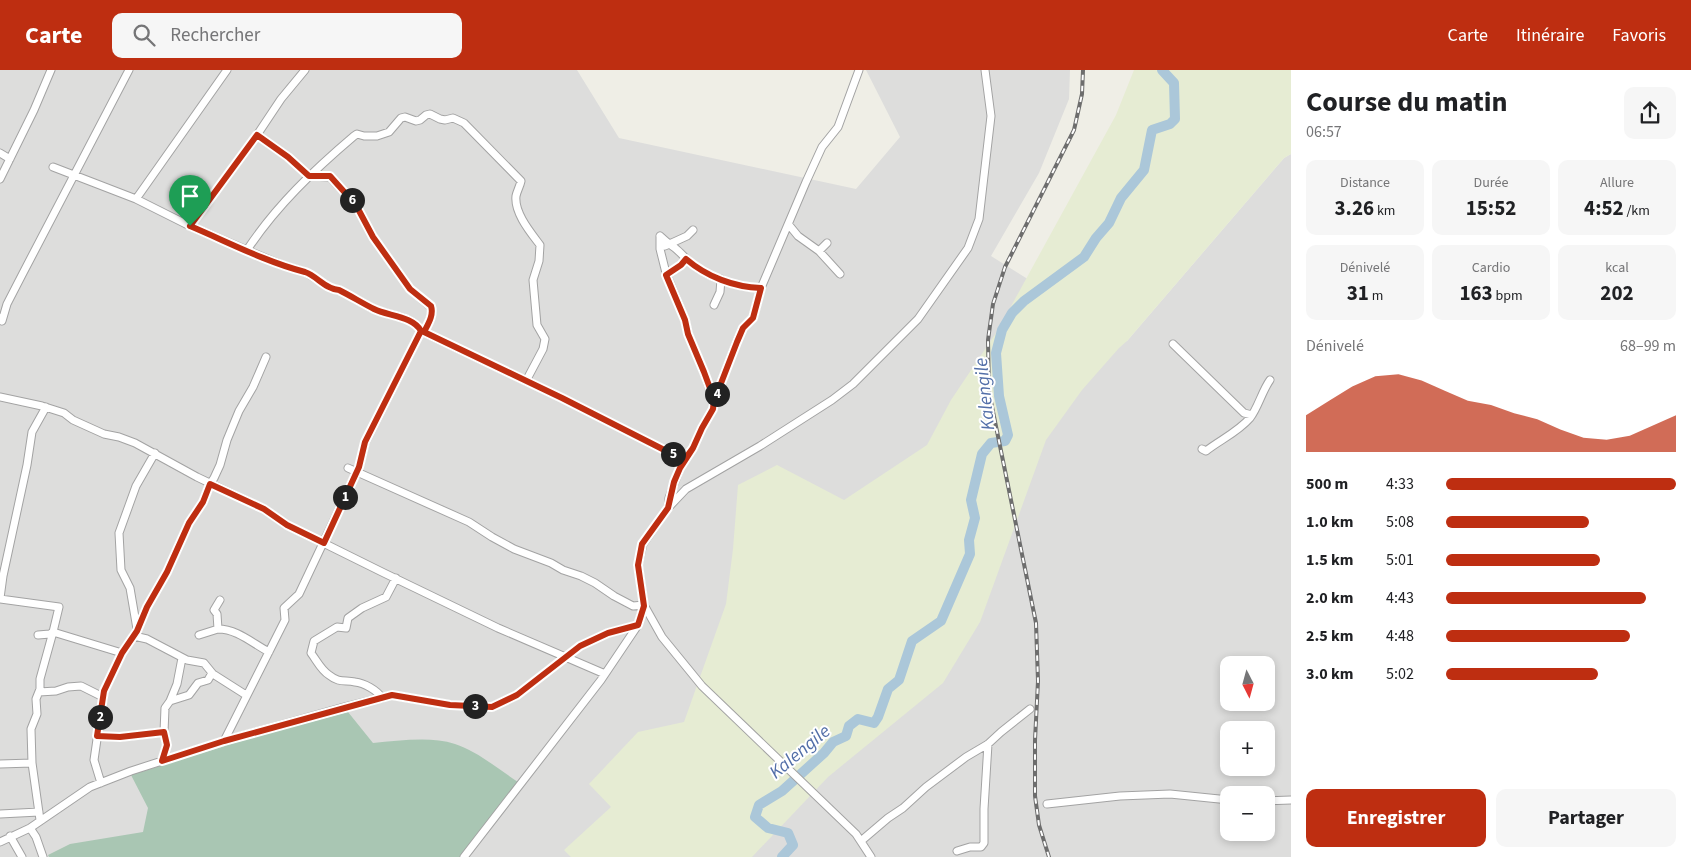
<!DOCTYPE html>
<html lang="fr">
<meta charset="utf-8">
<style>
body{margin:0;font-family:"Source Sans 3",sans-serif;background:#f6f6f6;color:#202124;height:100vh;display:flex;flex-direction:column;font-size:19px;white-space:nowrap}
*{box-sizing:border-box;margin:0}
p{font-size:16px;color:#757577}
.icon{flex:none;width:28px;height:28px;fill:none;stroke:currentColor;stroke-width:2;stroke-linecap:round;stroke-linejoin:round}
.map{position:relative;flex:1;overflow:hidden}
.sheet{display:flex;flex-direction:column;background:#fff;width:400px}
.sheet>*{flex:none}
.needle{width:32px;rotate:174deg}
.buttons{position:absolute;left:1220px;top:586px;display:grid;gap:10px}
.buttons a{display:grid;place-items:center;width:55px;height:55px;border-radius:10px;background:#fff;box-shadow:0 2px 8px #0003;font-size:25px}
.pin{position:absolute;display:grid;place-items:center;width:42px;height:42px;color:#fff;margin:-51px -21px;border-radius:50% 50% 50% 0;rotate:-45deg;box-shadow:0 0 5px #0007}
.pin .icon{rotate:45deg}
.km{position:absolute;width:25px;height:25px;margin:-12px;border-radius:50%;background:#222;color:#fff;font-size:14px;line-height:25px;text-align:center}
.round{display:grid;place-items:center;flex:none;width:52px;height:52px;border-radius:10px;background:#f6f6f6}
.summary{display:flex;align-items:center;justify-content:space-between;height:85px;padding:0 15px}
h1{font-size:28px;font-weight:700;line-height:38px}
.stats{display:grid;grid-template-columns:repeat(3,1fr);gap:8px;height:85px;padding:5px 15px}
.stats div{display:grid;align-content:center;border-radius:10px;background:#f6f6f6;text-align:center}
.stats b{font-size:21px;font-weight:700}
.stats small{font-size:14px;font-weight:400}
.stats p{font-size:14px}
.chart{height:140px;padding:10px 15px}
.chart p{display:flex;justify-content:space-between}
.chart svg{width:100%;height:90px;margin-top:5px;fill:#be2e11;opacity:.7}
.cta{display:flex;gap:10px;margin-top:auto;padding:10px 15px}
.cta a{flex:1;height:58px;border-radius:10px;background:#be2e11;color:#fff;font-size:20px;font-weight:700;line-height:58px;text-align:center}
.cta a+a{background:#f6f6f6;color:#202124}
ul{padding:0 15px;list-style:none;font-size:16px}
li{display:grid;grid-template-columns:80px 60px 1fr;align-items:center;height:38px}
li i{height:12px;border-radius:6px;background:#be2e11}
header{display:flex;align-items:center;gap:30px;box-sizing:border-box;height:70px;padding:0 25px;background:#be2e11;color:#fff}
header strong{font-size:24px}
nav{display:flex;gap:28px;margin-inline-start:auto;font-size:18px}
.search{width:350px;height:45px;background:#f6f6f6;display:flex;align-items:center;gap:12px;box-sizing:border-box;padding:0 18px;border-radius:10px;color:#757577;font-size:19px}
main{display:flex;flex:1;min-height:0}
.map>svg:first-child{display:block}
</style>
<header>
<strong>Carte</strong>
<div class="search"><svg class="icon" aria-label="search" viewBox="0 0 24 24"><circle cx="10" cy="10" r="6"/><path d="M15 15l6 6"/></svg>Rechercher</div>
<nav><a>Carte</a><a>Itinéraire</a><a>Favoris</a></nav>
</header>
<main>
<div class="map">
<svg width="1291" height="787" viewBox="0 0 1291 787">
<rect width="100%" height="100%" fill="#efeee6"/>
<path fill="#dddddc" fill-rule="evenodd" d="M0 0H577L619 68 856 119 900 67 866 0H1070L1069 29 1039 103 991 186 1127 271 1284 88 1291 84V787H0ZM1229 595H1266V632H1229ZM1229 660H1266V698H1229ZM1229 725H1266V762H1229Z"/>
<path fill="#e6ecd3" d="M1134 0H1291V84L1284 88 1127 271 1119 278 1082 320 1046 370 980 552 943 613 828 707 752 787H571L564 780 611 737 589 714 638 662 684 652 726 534 733 479 738 415 777 395 844 430 927 375 951 330 998 260 1116 45Z"/>
<path fill="#a9c6b3" d="M348 642 373 673C399 671 430 666 455 674 477 681 498 699 518 712L460 787H49L48 785 70 774 143 762 148 738 131 705 257 666Z"/>
<g fill="none" stroke-linecap="round" stroke-linejoin="round">
<path stroke="#abc7d9" stroke-width="10" d="M782 787 793 775 788 763 768 758 755 747 759 735 782 721 824 683 833 672 846 666 849 656 858 649 874 653 878 647 888 619 899 610 912 571 941 551 970 484 969 470 975 448 971 430 982 384 991 373 1005 371 1008 365 999 326 996 283 1002 260 1012 243 1024 231 1084 187 1096 168 1109 153 1121 128 1144 100 1152 60 1170 54 1175 49 1174 13 1162 0"/>
<defs>
<path id="street" d="M257 65 288 87 309 106 330 107 356 135 373 167 410 219 431 237C434 245 428 254 424 262
M0 83 10 89
M53 97 136 129 190 156 282 195 305 202 333 219 339 220C351 226 362 233 374 239 388 246 413 245 421 261L562 328 684 390
M0 109 34 40 51 0
M136 129 227 0
M789 155 798 166 819 181 840 204
M190 156 257 65 281 29 305 0
M660 166V179L666 203 685 250 688 264 704 302 713 329
M660 166C665 171 669 174 675 178 681 183 686 189 692 194 712 209 737 217 761 218
M665 176 687 166 693 160
M247 180C276 136 314 100 354 66L357 64 364 66H377L389 62 401 48 405 47 416 51 420 50 426 45 430 44 440 49 445 50 453 48 464 53 521 111C520 116 517 121 516 126 514 143 531 163 540 175L539 191 533 210 537 255 545 269 543 279 526 311
M819 181 827 173
M667 205 681 195 686 189 689 191
M714 235 720 222 721 209
M0 248 2 251 7 234 23 203 129 0
M1173 274 1244 343 1252 345
M0 327 42 336 64 343 73 350 104 364 119 367 135 373 197 407 264 439 287 455 384 503 498 558 605 604
M1202 379 1206 381C1220 370 1238 362 1250 348 1258 338 1262 321 1270 310
M348 398 469 452 492 467 514 479 551 493 563 500 581 506 595 513 614 526 633 536 644 535 638 555 601 610 464 787
M668 438 669 428 680 398 693 378 702 358 713 339V329L718 321 737 271 743 258 753 248 761 218 806 112 822 77 838 57 859 0
M0 528 3 506 27 395 32 362 46 337
M0 529 59 537 53 562 122 583
M137 559 130 518 121 500 119 463 136 416 155 383
M218 559C237 559 252 573 269 582
M38 565 50 564 53 562
M199 565 218 559 217 544 214 540 220 530
M134 566 147 569 187 590 204 593 213 604 246 625
M39 622 56 621 68 617 81 616 103 627
M382 628C377 620 364 613 355 612 344 610 339 613 329 605 321 600 317 591 311 583L314 571 337 557 346 558 348 548 362 538 386 527 396 508
M170 631 177 614 182 588
M164 662 165 638 170 631 189 625 198 613 208 610 212 603
M97 666 120 667 164 662 167 675 162 691
M224 671 285 550 284 538 299 524 359 397 365 373 421 261
M32 693 31 659 37 644 36 629 40 619V609L53 562
M0 694 32 693 40 750
M101 713 94 690 104 621 122 583 137 561 147 537 167 502 189 453 203 432 210 414 214 408 220 395 227 370 239 341 253 317 266 287
M1266 731 1291 730
M1047 734 1120 726 1170 724 1229 730
M0 744 39 742
M30 758 36 767 43 787
M10 766 22 787
M861 771 888 748 903 738 926 717 966 687 988 674 1001 662 1030 639
M0 772 30 758 90 717 131 701 224 671 344 637 392 625 450 635 492 637 517 625 580 576 608 563 638 555
M957 781 970 777H981L984 773V739L988 674
M871 787 856 764 702 616 662 567 644 535 638 495 643 474 668 438 686 419 760 376 832 330 853 314 918 249 968 178 979 149 991 46 985 0"/>
</defs>
<use href="#street" stroke="#a3a3a3" stroke-width="9"/>
<use href="#street" stroke="#fff" stroke-width="7"/>
<defs>
<path id="rail" d="M1049 787 1039 755 1035 726V670L1038 611 1036 553 989 322 988 270 993 234 1005 197 1074 60 1082 24 1083 0"/>
</defs>
<use href="#rail" stroke="#6d6d6d" stroke-width="4"/>
<use href="#rail" stroke="#fff" stroke-width="2" stroke-dasharray="5.5" stroke-linecap="butt"/>
</g>
<g fill="none" stroke-linecap="round" stroke-linejoin="round">
<defs>
<path id="route" d="M190 156C228 172 266 192 305 202 317 206 325 219 339 220 351 226 362 233 374 239 388 246 413 246 421 261L365 372 359 397 324 473 287 455 264 439 210 414 203 432 189 453 167 502 147 537 137 561 122 583 104 621 97 666 120 667 164 662 167 675 162 691 224 671 392 625 450 635 492 637 517 625 580 576 608 563 638 555 644 536 638 495 642 474 668 438 674 412 680 398 693 378 702 358 713 339 714 329 718 321 737 272 743 258 753 248 761 218C734 217 707 207 686 189L681 195 666 205 685 250 688 264 704 302 714 329 713 339 702 358 693 378 684 390 562 328 424 262C428 254 434 245 431 236L410 219 373 167 356 135 330 106H309L288 87 257 65 190 156"/>
</defs>
<use href="#route" stroke="#fff" stroke-width="10"/>
<use href="#route" stroke="#be2e11" stroke-width="6"/>
</g>
<g text-anchor="middle" dominant-baseline="central" stroke-width="4" stroke-linejoin="round" paint-order="stroke">
<g font-size="19" font-style="italic" fill="#536fa8" stroke="#fff">
<text transform="translate(985 324) rotate(-96)">Kalengile</text>
<text transform="translate(800 682) rotate(-40)">Kalengile</text>
</g>
</g>
</svg>
<div class="buttons">
<a><svg class="needle" viewBox="-14 -14 28 28"><path d="M0-13l5 13h-10z" fill="#e53935"/><path d="M0 13l5-13h-10z" fill="#757577"/></svg></a>
<a>+</a>
<a>−</a>
</div>
<div class="pin" style="left:190px;top:156px;background:#1e9e55"><svg class="icon" aria-label="arrive" viewBox="0 0 24 24"><path d="M6 21V4h12l-3 4 3 4H6"/></svg></div>
<b class="km" style="left:345px;top:427px">1</b>
<b class="km" style="left:100px;top:647px">2</b>
<b class="km" style="left:475px;top:636px">3</b>
<b class="km" style="left:717px;top:324px">4</b>
<b class="km" style="left:673px;top:384px">5</b>
<b class="km" style="left:352px;top:130px">6</b>
</div>
<section class="sheet">
<div class="summary"><div><h1>Course du matin</h1><p>06:57</p></div><a class="round"><svg class="icon" aria-label="share" viewBox="0 0 24 24"><path d="M12 15V3M7 8l5-5 5 5M5 13v7h14v-7"/></svg></a></div>
<div class="stats">
<div><p>Distance</p><b>3.26<small> km</small></b></div>
<div><p>Durée</p><b>15:52</b></div>
<div><p>Allure</p><b>4:52<small> /km</small></b></div>
</div>
<div class="stats">
<div><p>Dénivelé</p><b>31<small> m</small></b></div>
<div><p>Cardio</p><b>163<small> bpm</small></b></div>
<div><p>kcal</p><b>202</b></div>
</div>
<div class="chart"><p><span>Dénivelé</span>68–99 m</p>
<svg viewBox="0 0 160 44" preserveAspectRatio="none"><path d="M0 44V26L10 19L20 12L30 7L40 6L50 9L60 14L70 19L80 21L90 25L100 28L110 33L120 37L130 38L140 36L150 31L160 26V44z"/></svg>
</div>
<ul>
<li><b>500 m</b>4:33<i style="width:100%"></i></li>
<li><b>1.0 km</b>5:08<i style="width:62%"></i></li>
<li><b>1.5 km</b>5:01<i style="width:67%"></i></li>
<li><b>2.0 km</b>4:43<i style="width:87%"></i></li>
<li><b>2.5 km</b>4:48<i style="width:80%"></i></li>
<li><b>3.0 km</b>5:02<i style="width:66%"></i></li>
</ul>
<div class="cta"><a>Enregistrer</a><a>Partager</a></div>
</section>
</main>
